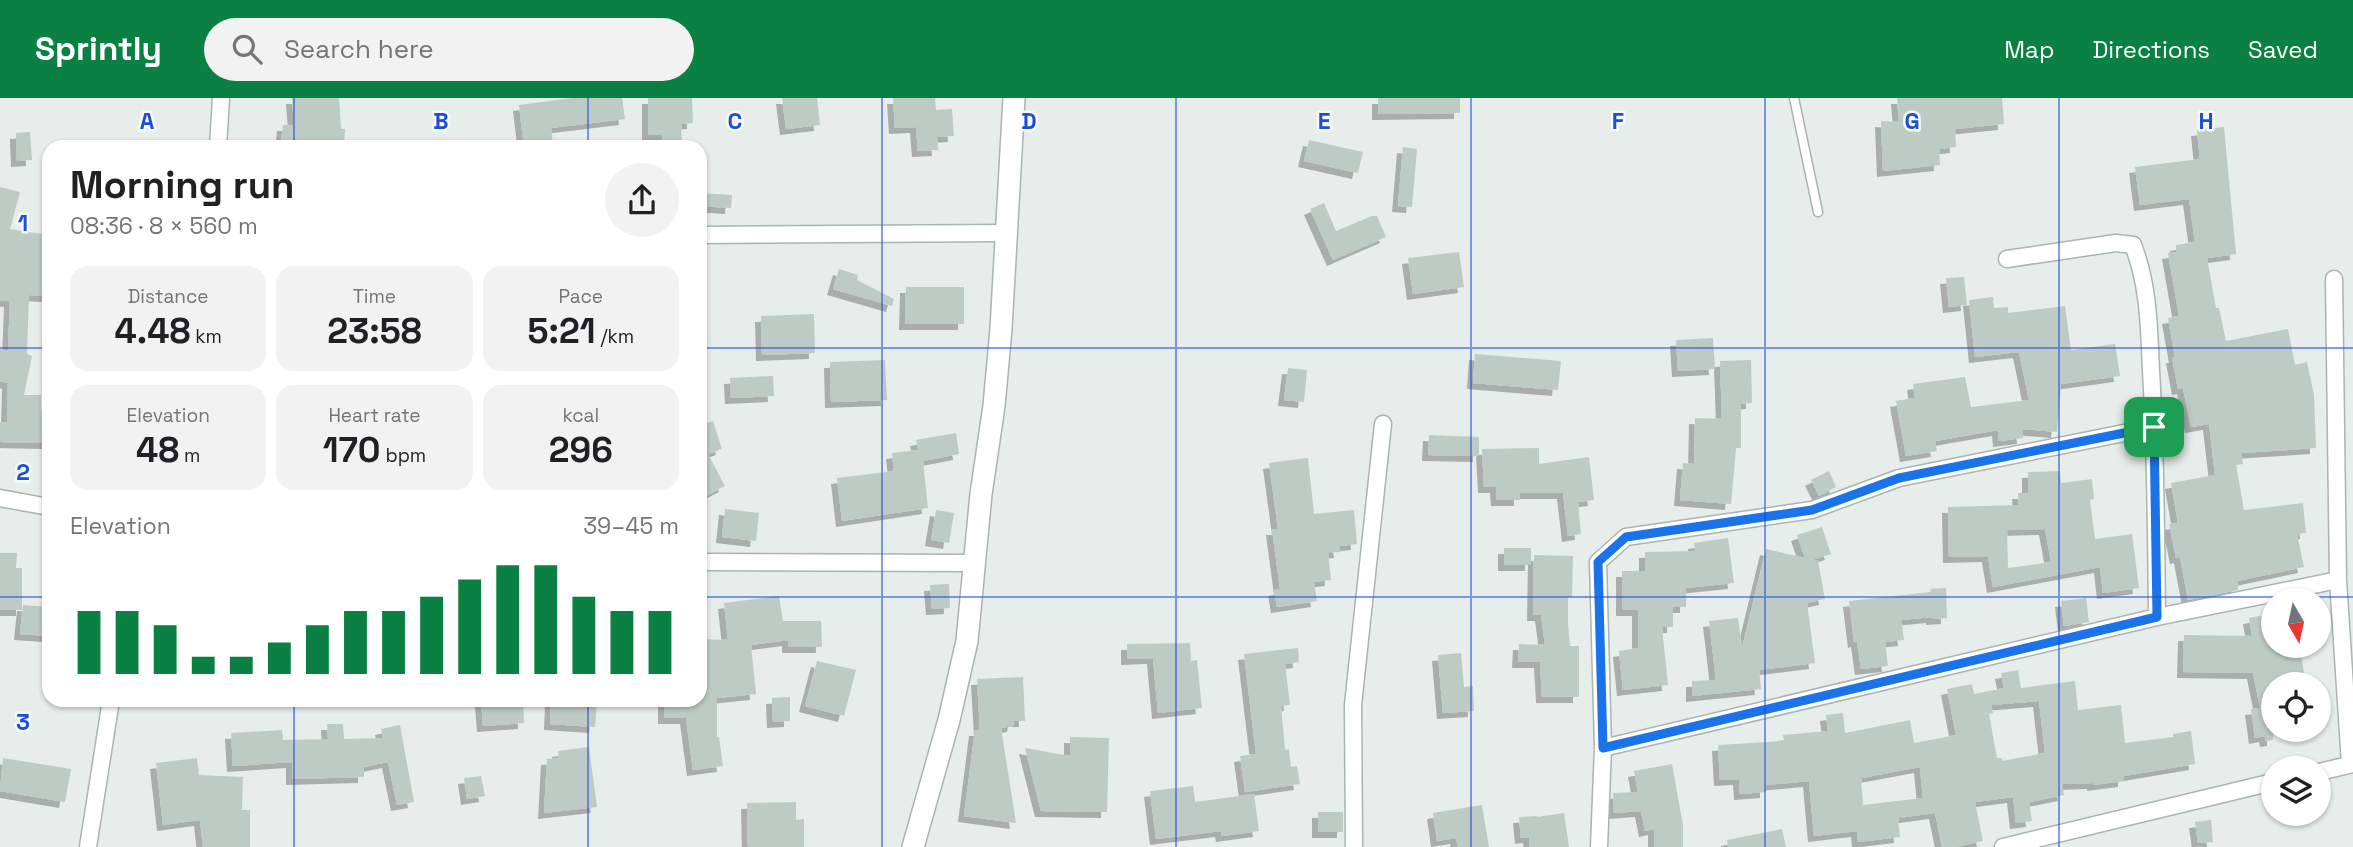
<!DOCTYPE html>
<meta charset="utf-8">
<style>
body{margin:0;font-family:"Space Grotesk",sans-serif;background:#f2f2f2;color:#202124;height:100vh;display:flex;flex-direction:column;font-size:26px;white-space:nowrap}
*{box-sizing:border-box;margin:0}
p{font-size:23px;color:#757577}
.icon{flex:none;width:38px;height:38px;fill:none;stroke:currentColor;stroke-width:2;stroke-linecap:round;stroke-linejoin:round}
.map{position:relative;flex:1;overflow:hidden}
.drawer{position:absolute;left:42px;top:42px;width:665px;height:567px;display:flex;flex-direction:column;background:#fff;border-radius:21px;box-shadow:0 2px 5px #0004}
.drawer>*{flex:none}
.needle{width:46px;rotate:171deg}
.buttons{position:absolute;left:2261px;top:490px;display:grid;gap:14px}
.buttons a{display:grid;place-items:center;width:70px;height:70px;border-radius:50%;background:#fff;box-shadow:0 2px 5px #0004;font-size:35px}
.pin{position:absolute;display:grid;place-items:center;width:60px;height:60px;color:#fff;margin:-30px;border-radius:14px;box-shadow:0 4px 10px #0006}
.round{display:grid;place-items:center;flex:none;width:74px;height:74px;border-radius:37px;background:#f2f2f2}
.overview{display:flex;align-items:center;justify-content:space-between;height:119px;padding:0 28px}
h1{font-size:38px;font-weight:700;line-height:52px}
.stats{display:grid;grid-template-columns:repeat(3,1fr);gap:10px;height:119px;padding:7px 28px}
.stats div{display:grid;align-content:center;border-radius:18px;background:#f2f2f2;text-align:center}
.stats b{font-size:35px;font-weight:700}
.stats small{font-size:19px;font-weight:400}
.stats p{font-size:19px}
.chart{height:196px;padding:14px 28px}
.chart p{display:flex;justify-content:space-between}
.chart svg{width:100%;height:126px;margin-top:7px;stroke:#0b8043;stroke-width:6}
header{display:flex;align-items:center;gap:42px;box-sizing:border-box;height:98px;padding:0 35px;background:#0b8043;color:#fff}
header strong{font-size:33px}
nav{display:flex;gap:38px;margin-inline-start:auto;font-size:24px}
.search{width:490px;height:63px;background:#f2f2f2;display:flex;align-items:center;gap:18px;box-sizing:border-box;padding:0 24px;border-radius:38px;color:#757577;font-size:26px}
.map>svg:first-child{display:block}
</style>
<header>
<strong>Sprintly</strong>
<div class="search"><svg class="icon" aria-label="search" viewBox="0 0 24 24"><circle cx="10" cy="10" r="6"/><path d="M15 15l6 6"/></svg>Search here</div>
<nav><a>Map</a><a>Directions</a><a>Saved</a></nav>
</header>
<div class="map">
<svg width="2353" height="749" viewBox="0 0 2353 749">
<defs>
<filter id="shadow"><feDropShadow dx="-6" dy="6" stdDeviation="0" flood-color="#0004"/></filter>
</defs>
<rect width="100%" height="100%" fill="#e6edea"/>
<path fill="#becbc5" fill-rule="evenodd" filter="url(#shadow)" d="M292 0H339L341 31H345L344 49H293V47L281 46 283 27H294Z
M572 0H622L625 21 551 30 553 46 524 49 519 7Z
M648 0H692L693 25 681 26 682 49H662V37H648Z
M782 0H817L820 27 786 31Z
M893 0H935L936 12 952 11 954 38 937 39 938 52 918 53 916 29 895 30Z
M1378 0H1460V15L1378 16Z
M1897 0H2002L2004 26 1955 31 1956 49 1939 51 1940 67 1883 73 1881 23 1899 24Z
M2224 29 2236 156 2207 160 2216 210H2219L2226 243 2288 231 2295 267 2307 264 2314 297 2316 350 2241 355 2243 366 2236 367 2244 412 2303 405 2306 435 2297 436 2304 469 2237 483 2238 492 2188 502 2180 459 2176 460 2169 426 2178 425 2171 385 2215 377 2209 326 2191 329 2183 290 2178 291 2172 259H2175L2168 220 2179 218 2168 155 2176 154V147L2195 144 2189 101 2140 107 2135 69 2200 61 2197 32Z
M30 34 32 62 17 63 16 35Z
M1309 42 1363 54 1358 75 1304 63Z
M1403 49 1417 51 1412 109 1398 108Z
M0 89 20 94 10 131 49 137V198L29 197 27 256 32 258 24 297H41V313L49 314V345L0 344V324H7L8 285 0 283V251L8 253 10 203 0 202Z
M700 95 732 97 731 110 700 108Z
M1324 105 1336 133 1372 118H1377L1386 139 1333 162 1310 111Z
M1459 154 1464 189 1413 196 1408 160Z
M839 171 858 177 857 182 894 201 892 208 833 191Z
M1964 179 1967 207 1949 209 1946 180Z
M906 189H964V226H905Z
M1993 199 1994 210 2008 209V215L2065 208 2071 252 2115 246 2120 278 2061 286 2057 334 2022 331 2023 340 1999 343 1998 332 1935 343 1937 353 1906 358 1896 303 1915 300 1913 286 1965 279 1971 309 2029 302 2019 254 1975 259 1969 202Z
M814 216 815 255 762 257 761 218Z
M1713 240 1715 271 1678 273 1676 242Z
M1475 256 1561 263 1558 292 1473 285Z
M885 262 887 302 831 304 830 264Z
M1751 262 1752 305 1741 306V350H1736L1731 406 1680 402 1683 365 1694 366 1695 320 1722 321 1720 263Z
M1288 270 1307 272 1304 304 1284 302Z
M773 278 774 298 731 300 730 280Z
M713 323 722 351 708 356 725 388 700 401V327Z
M956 335 959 356 923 363 928 410 842 423 837 380 894 373 892 355 918 352 916 342Z
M1429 337 1479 339V358L1428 357Z
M1539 350V366L1589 359 1594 402 1578 404 1581 436 1568 438 1563 395H1520V402H1497L1496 389H1484L1482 351Z
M1308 360 1314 416 1354 412 1357 446 1339 448 1340 454 1328 455 1331 482 1314 484 1317 503 1277 509 1274 492 1280 491 1272 431H1278L1269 365Z
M1829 373 1836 389 1819 398 1811 382Z
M2060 373 2061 385 2092 381 2094 401 2090 402 2095 441 2132 436 2139 490 2103 495 2100 469 1993 489 1988 458 1949 459 1948 409 2019 407 2018 395H2028V374ZM2045 431 2051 464 2008 470 2007 432Z
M725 411 759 415 756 443 722 439Z
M936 412 954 415 949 445 931 442Z
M1822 429 1831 456 1812 462 1818 463 1825 501 1807 505 1815 565 1759 572 1761 591 1692 598V583L1716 582 1709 523 1738 520 1742 550 1766 451 1805 460 1797 437Z
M1728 440 1734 485 1686 490V509H1673V529H1662L1668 587 1623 592 1619 553 1638 550V512H1622V473H1645V454L1695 453 1694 445Z
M1504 450H1531V467H1504Z
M0 455H17L16 470H22V512H0Z
M1534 457 1573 458 1572 499H1568V525L1570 548H1579V599H1542L1540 564H1518L1519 546 1545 547 1541 517H1533Z
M949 486 950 510 932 511 930 487Z
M1946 490 1947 520 1932 521V519L1901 522 1904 542 1885 544 1888 568 1861 571 1857 543 1854 544 1849 503 1931 494 1930 491Z
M779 498 783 523H821L822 549H788V542L751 547 756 596 717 600V639H719L723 668 693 672 686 620H664V602H700V541L728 542 724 505Z
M2086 500 2089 524 2064 528 2061 503Z
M23 507 49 509V538L20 536Z
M2265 517 2269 543 2273 542V548H2299L2305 579 2273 585V642L2266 643 2265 638 2255 640 2251 611 2260 610 2253 575 2183 574 2184 537 2252 538 2249 520Z
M1190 545 1191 563 1197 562 1202 610 1158 615 1153 560 1127 561V546Z
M1298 550 1299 564 1285 566 1290 607 1281 608 1285 652 1289 651 1291 669 1297 668 1300 686 1245 694 1240 658 1256 656 1244 556Z
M1461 555 1464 589 1473 588 1474 613 1443 615 1438 557Z
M817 563 856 572 844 618 805 608Z
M2018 572 2021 590 2075 583 2078 612 2121 607 2125 645 2173 639V636L2191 633 2195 666 2124 678V683L2093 687V685L2062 686 2064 697 2029 704 2032 723 2016 725 2013 699 1975 704 1983 743 1955 749H1942L1935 715 1898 720 1900 739 1858 744 1857 733 1814 738 1809 683 1766 687V694L1740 696 1739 681 1720 682 1718 647 1784 643 1783 637 1828 633 1826 617 1843 615 1845 635 1910 622 1914 645 1956 637 1947 591 1972 586 1974 596 2004 590 2001 575ZM2039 603 2045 655 2002 663V660H1997L1989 616 1993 615 1991 607ZM1920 669 1923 700 1863 707 1861 680Z
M1023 579 1025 623H1014L1013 628 1001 630 1016 725 964 718 975 632H980L977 581Z
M790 599V623L773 624 772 600Z
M481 602H523L524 625 483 628Z
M551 602H597L595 629 550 626Z
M327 626H343L344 641 383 640 381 631 400 627 414 704 397 707 388 664 364 669V679L292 681V664L233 668 231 635 282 632 283 642 328 641Z
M1070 639 1109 640 1107 714 1041 713 1025 650 1070 658Z
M589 649 597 709 544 715 547 661 559 660 558 653Z
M3 660 71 671 65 704 0 693Z
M197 660 199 677 243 679 242 712H250V749H203L200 722 163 727 156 665Z
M1672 666 1683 727V749H1654V731L1645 733 1641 713 1614 715 1613 695 1638 694 1634 673Z
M481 678 485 698 467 701 464 680Z
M1193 688 1195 704 1254 696 1259 733 1222 738 1221 733 1156 741 1150 693Z
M796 704V722L804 721V749H748L747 705Z
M1482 707 1489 749H1458L1456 740 1437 743 1433 715Z
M1318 714H1343V734H1318Z
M1564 715 1569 749H1530L1529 739 1521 740 1519 719 1537 718V719Z
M2211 722 2213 744 2198 745 2195 724Z
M1782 731 1786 749H1728L1727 742Z"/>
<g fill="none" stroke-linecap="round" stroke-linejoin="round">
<defs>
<path id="service" d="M1794 0 1818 114"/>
<path id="minor" d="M218 49 221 0
M700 137 1007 135
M2007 161 2116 145 2133 147C2149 188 2149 230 2151 273 2156 355 2156 437 2157 519
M2334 181 2338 482 2350 666
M0 400 49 409
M700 464 974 465
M1603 650 2157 519 2338 482
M2319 674 2353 666
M88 749 111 602
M1354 749 1353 607 1383 326
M1599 749 1603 650 1598 464 1626 439 1812 412 1899 380 2154 329
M2003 749 2273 684"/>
<path id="tertiary" d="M913 749 949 622 967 543 981 396 994 308 1001 231 1014 0"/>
</defs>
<use href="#service" stroke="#a9b5b1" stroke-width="11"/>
<use href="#minor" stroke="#a9b5b1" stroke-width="19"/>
<use href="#tertiary" stroke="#a9b5b1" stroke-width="24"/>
<use href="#service" stroke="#fff" stroke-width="8"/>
<use href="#minor" stroke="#fff" stroke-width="16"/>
<use href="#tertiary" stroke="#fff" stroke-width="21"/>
</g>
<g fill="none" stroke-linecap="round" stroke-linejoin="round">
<defs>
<path id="route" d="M2154 329 2157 519 1603 650 1598 464 1626 439 1812 412 1899 380Z"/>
</defs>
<use href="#route" stroke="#fff" stroke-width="14"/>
<use href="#route" stroke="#1a73e8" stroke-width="9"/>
</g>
<path fill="none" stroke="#1d4ed8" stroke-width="2" stroke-opacity="0.55" d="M294 0V49M588 0V49M882 0V749M1176 0V749M1471 0V749M1765 0V749M2059 0V749M0 250H49M700 250H2353M0 499H49M700 499H2353M294 602V749M588 602V749"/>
<g font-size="23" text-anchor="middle" font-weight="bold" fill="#1d4ed8" stroke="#f6faf8" stroke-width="5" stroke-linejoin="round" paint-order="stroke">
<text x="147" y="31">A</text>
<text x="441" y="31">B</text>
<text x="735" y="31">C</text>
<text x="1029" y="31">D</text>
<text x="1324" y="31">E</text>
<text x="1618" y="31">F</text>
<text x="1912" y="31">G</text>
<text x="2206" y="31">H</text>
<text x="23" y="133">1</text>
<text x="23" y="382">2</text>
<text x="23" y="632">3</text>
</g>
</svg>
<div class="buttons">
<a><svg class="needle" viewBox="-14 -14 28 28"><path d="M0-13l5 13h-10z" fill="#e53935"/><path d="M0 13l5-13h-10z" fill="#757577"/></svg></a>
<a><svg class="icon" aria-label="locate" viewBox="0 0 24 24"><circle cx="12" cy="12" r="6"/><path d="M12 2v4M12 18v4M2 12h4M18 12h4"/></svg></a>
<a><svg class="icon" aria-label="layers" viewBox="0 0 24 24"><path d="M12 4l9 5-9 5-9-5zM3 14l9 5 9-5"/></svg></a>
</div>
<div class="pin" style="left:2154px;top:329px;background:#1e9e55"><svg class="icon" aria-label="arrive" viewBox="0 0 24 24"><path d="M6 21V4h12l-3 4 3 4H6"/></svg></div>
<section class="drawer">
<div class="overview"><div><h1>Morning run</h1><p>08:36 · 8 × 560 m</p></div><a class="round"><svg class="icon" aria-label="share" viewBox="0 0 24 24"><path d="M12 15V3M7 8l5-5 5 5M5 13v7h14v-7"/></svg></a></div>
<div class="stats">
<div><p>Distance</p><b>4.48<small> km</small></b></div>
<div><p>Time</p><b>23:58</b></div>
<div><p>Pace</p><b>5:21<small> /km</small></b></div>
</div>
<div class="stats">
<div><p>Elevation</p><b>48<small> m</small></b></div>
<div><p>Heart rate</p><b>170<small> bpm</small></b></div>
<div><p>kcal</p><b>296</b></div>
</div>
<div class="chart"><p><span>Elevation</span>39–45 m</p>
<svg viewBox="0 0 160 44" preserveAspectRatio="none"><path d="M5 44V22M15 44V22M25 44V27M35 44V38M45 44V38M55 44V33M65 44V27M75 44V22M85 44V22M95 44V17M105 44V11M115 44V6M125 44V6M135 44V17M145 44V22M155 44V22"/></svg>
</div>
</section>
</div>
